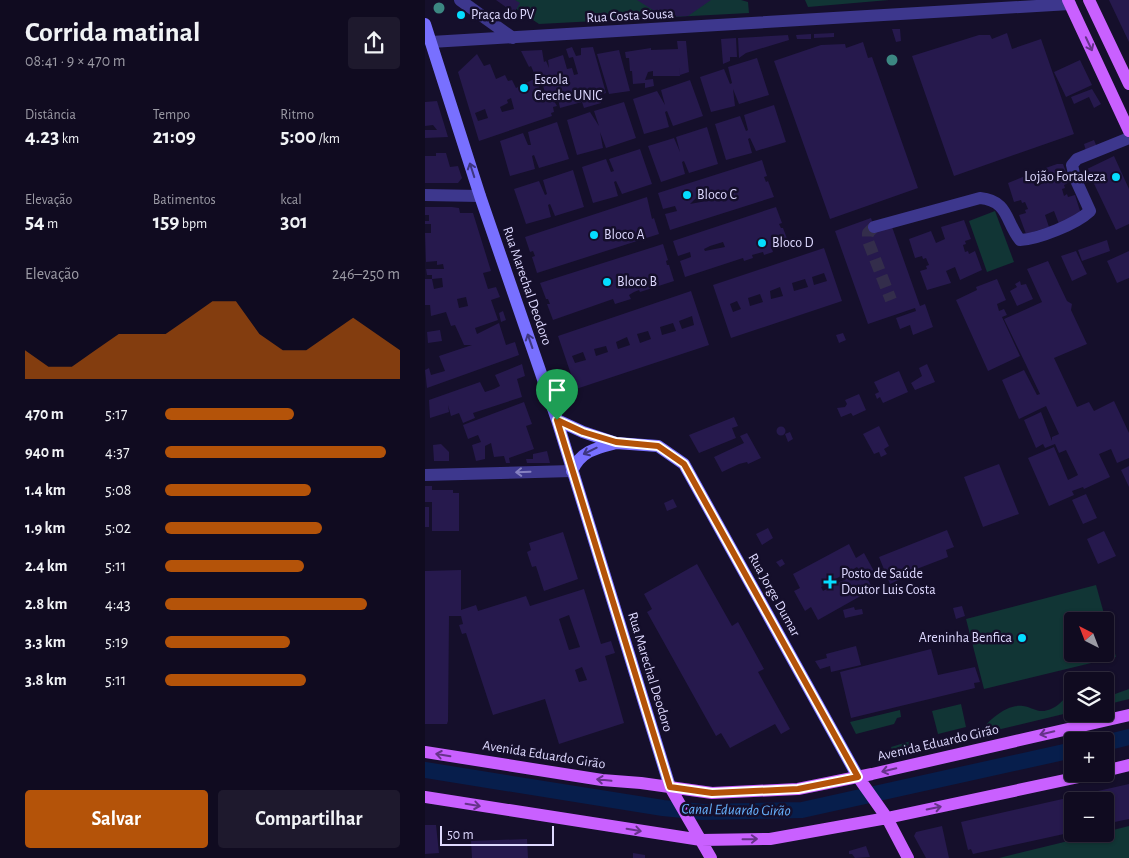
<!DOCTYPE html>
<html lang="pt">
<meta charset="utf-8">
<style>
body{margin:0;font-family:"Alegreya Sans",sans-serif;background:#1e192d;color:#f1f3f6;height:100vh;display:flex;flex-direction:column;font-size:19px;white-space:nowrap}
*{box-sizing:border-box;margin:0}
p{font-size:16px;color:#9c9ba5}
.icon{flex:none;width:28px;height:28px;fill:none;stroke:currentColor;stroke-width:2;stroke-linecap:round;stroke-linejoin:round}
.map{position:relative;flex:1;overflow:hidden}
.details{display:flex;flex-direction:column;background:#100b20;width:425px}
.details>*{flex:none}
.needle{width:32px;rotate:318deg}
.controls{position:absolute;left:639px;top:612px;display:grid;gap:10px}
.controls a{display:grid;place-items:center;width:50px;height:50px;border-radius:5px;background:#100b20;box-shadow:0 1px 4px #0004,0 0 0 1px #302b3e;font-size:25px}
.scale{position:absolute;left:15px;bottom:12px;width:114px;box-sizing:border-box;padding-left:5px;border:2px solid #ded9ff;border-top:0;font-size:14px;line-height:18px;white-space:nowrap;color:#ded9ff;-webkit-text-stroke:4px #150f2b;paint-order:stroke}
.pin{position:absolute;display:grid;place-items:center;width:42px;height:42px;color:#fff;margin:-51px -21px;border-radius:50% 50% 50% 0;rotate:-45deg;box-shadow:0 0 5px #0007}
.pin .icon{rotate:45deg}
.round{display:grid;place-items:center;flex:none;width:52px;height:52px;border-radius:5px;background:#1e192d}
.overview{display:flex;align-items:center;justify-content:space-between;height:85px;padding:0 25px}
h1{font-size:28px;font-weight:600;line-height:38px}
.stats{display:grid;grid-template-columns:repeat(3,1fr);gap:8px;height:85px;padding:5px 25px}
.stats div{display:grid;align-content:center}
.stats b{font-size:21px;font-weight:600}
.stats small{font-size:14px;font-weight:400}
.stats p{font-size:14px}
.chart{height:140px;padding:10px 25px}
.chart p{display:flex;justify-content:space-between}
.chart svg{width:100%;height:90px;margin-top:5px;fill:#b45309;opacity:.7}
.primary-button{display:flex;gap:10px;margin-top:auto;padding:10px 25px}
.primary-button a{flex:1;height:58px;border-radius:5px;background:#b45309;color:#fff;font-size:20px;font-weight:600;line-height:58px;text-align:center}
.primary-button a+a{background:#1e192d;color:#f1f3f6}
ul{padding:0 25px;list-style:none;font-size:16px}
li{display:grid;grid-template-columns:80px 60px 1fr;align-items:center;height:38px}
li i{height:12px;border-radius:6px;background:#b45309}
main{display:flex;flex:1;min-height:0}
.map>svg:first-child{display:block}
</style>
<main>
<section class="details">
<div class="overview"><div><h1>Corrida matinal</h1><p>08:41 · 9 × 470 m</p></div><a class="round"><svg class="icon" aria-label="share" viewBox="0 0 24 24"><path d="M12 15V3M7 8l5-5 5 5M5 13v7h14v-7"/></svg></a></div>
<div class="stats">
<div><p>Distância</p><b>4.23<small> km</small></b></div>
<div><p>Tempo</p><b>21:09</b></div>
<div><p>Ritmo</p><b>5:00<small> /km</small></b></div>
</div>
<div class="stats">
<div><p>Elevação</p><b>54<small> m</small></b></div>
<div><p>Batimentos</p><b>159<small> bpm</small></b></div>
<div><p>kcal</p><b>301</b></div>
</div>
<div class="chart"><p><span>Elevação</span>246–250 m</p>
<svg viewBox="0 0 160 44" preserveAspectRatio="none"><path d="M0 44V30L10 38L20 38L30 30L40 22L50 22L60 22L70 14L80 6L90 6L100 22L110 30L120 30L130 22L140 14L150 22L160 30V44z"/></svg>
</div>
<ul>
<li><b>470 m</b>5:17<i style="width:55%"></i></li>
<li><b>940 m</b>4:37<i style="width:94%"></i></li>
<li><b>1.4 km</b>5:08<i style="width:62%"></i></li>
<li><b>1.9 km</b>5:02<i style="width:67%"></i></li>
<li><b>2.4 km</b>5:11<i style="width:59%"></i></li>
<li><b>2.8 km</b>4:43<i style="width:86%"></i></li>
<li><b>3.3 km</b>5:19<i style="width:53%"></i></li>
<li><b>3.8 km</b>5:11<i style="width:60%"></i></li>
</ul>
<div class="primary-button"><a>Salvar</a><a>Compartilhar</a></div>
</section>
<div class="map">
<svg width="704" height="858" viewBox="0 0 704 858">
<rect width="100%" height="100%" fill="#150f2b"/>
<path fill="#113535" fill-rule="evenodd" d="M78 0H316L323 2 324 13 114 24Z
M380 0H464L383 7Z
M570 211 589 262 562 272 544 221Z
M671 585 691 657 559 689 541 619ZM648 621H680V654H648Z
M704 689V699L680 705V691L690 694Z
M647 694V712L555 734 554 731C566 720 580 704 598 706 610 708 614 715 628 708 636 705 639 696 647 694Z
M536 704 541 727 513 734 507 711Z
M475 710 476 717 472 718 469 724 431 734 425 722Z
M486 741 487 744 498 747 468 753 466 747Z
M704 826V858H574L672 834H680V832Z"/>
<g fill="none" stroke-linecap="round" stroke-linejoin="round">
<path stroke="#071e4c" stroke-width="16" d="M680 743 704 737
M0 770 238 808 278 812 377 810 648 750"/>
</g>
<path fill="#26194d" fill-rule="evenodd" d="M71 0H90L95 3 89 13Z
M212 0H286L263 16 239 17Z
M684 0H704V42Z
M467 29H475L476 41 471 42Z
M409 33V37L389 38V34Z
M582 33 587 49 616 39 649 134 529 176 487 56 554 35H565L567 39Z
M386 34V39H372L371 35Z
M363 35 364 40 321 53 314 58 313 38Z
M311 38 312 57H305V61L298 64 296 39Z
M252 41H261L264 72 255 75 254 65 255 76H228V71L223 72 220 80 228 79 229 86 220 88V83L208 84 207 71H205L204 58H201L200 52 226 48V50L253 49Z
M438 42 443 58 447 57 493 188 405 219 349 61 396 45 420 44 421 48Z
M147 47 151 56 156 55V48L168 47 181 93 168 97H174L176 103 159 108 157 102 135 108 133 99 129 101 132 106 128 107 129 112 126 113 127 116 54 141 33 72 52 54 59 66 65 64 71 79 80 75 83 81 87 80 91 88 111 78 118 99 122 98 116 80H113L111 73H109L106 66 104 67 96 51 117 50 119 62 121 61 124 68 123 60 138 55 142 69 147 68 149 75 153 74 148 57 144 58 141 49ZM86 98 89 109 77 112 75 107 83 103 82 100ZM60 109 63 118 53 121 50 113Z
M194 50 205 91 184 94 172 54Z
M332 58 344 95 314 104 308 89 310 106 286 112 275 77 299 69 305 84 307 83 303 67Z
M655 60 667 85 641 97 629 72Z
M265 80 278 116 248 126 242 111 240 112 244 127 219 134 208 99 232 91 240 105 236 90Z
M667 89 676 104 669 108 664 97 649 104 646 97Z
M12 101 23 137 0 138V130H12L8 125 0 126V102Z
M199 102 211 138 181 148 175 132 178 148 152 155 142 120 165 112 174 126 169 111Z
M349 105 361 142 331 151 325 138 323 139 327 153 301 160 290 124 315 116 321 131 323 130 319 115Z
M132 122 144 159 114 168 109 155 107 156 110 169 85 176 75 141 98 133 103 145H106L103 132Z
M282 127 293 164 264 173 259 161 257 162 260 174 236 182 223 146 249 138 255 152 251 137Z
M669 140 672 147 661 151 659 144Z
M215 149 227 184 197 194 191 181 189 182 193 196 168 203 157 167 181 159 186 172 189 171 184 159Z
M11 153H21L25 167 33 166 37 178 33 183H0V156H11Z
M689 156 704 189V224L691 230 662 169Z
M337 160 342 176 339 177 341 182 343 181 349 197 245 230 240 214 252 211 250 206 238 209 233 193ZM279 195H282L284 199 281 201 265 204 270 199Z
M632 164H638L645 182 639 185 640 188 637 189 639 196 642 194 643 197 650 195 656 214 634 224 629 211 620 215 624 227 601 234 594 215 601 213 600 210 603 209 600 202 597 203 596 200 589 202 583 183 605 174 610 186 619 183 615 170Z
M148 170 159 207 130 216 125 204 123 205 126 217 101 224 89 189 114 181 120 195 122 194 118 180Z
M222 197 227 219 229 218 234 234 112 273 107 257 110 256 108 251 105 252 100 237Z
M0 207H27L34 208 35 213H48L66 271 58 273 63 289 71 287 75 297 66 300 73 320 50 328 52 334 74 323 81 345 90 342 94 355 2 388 0 370 4 368 6 375 20 371 14 356 47 345H39L30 325 26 326 21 312 6 316 5 305H0V279H7L9 289 18 287 17 278 7 279V275H2L1 269H19L18 264 12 265V261L1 262 0 233H6V224H0V221H4V215H0ZM41 297 43 306 34 308 32 299Z
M351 207 357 223 354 224 356 228H358L364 244 347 249 348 252 339 255 338 252 327 255 328 258 319 261 318 258 260 277 255 261 266 257 265 252 253 256 248 241ZM298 242 300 247 280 251 279 249 285 246Z
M446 218 450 230 466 224 495 306 500 304 508 327 488 335 485 325 475 329 471 318 491 311 490 308 443 324 410 231Z
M539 220 546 239 540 241 541 244 538 245 540 252 543 251 544 254 550 251 557 270 535 280 530 267 521 271 526 283 502 290 495 271 502 269 501 266 504 265 501 258 498 259 497 256 490 258 484 239 506 231 511 243 520 239 516 227Z
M682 240 685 251 657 261 653 250Z
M238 244 243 260 241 261 242 265H244L249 281 215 292 214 290 209 292 204 295 206 299 190 304 188 299 128 320 122 304H125L123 299H121L115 283Z
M399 248 417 301 306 338 288 285ZM399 273 402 281 389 285 387 277ZM380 279 383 287 369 291 367 283ZM355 287 358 296 346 299 345 291ZM335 294 338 302 325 306 323 298ZM312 301 316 309 308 312 305 304Z
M651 251 662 274 647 281 636 256Z
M704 251V278L692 283 682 261Z
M623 261 642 301 647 304 646 310 662 344 629 358 652 407 664 402 669 411 689 401 704 433V458L692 463 686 449 674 454 685 477 659 489 658 487 647 491 649 495 624 506 603 458 629 447 643 480 653 475 641 450 634 453 630 444 620 448 618 444 611 448 599 420 616 412 627 441V437L634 434 621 406 594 419 577 380 599 370 612 395 615 394 579 319 617 302 602 269Z
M572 279 581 300 572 304 574 311 579 309 582 315 577 317 595 356 563 371 531 300 552 290 551 287Z
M595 281 596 285 601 284 608 299 592 306 585 291 592 287 590 284Z
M266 291 284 345 151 389 133 336ZM267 316 269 325 257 329 254 321ZM248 323 251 331 237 335 235 327ZM223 331 226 339 215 343 212 334ZM202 337 205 345 193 349 191 342ZM181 346 183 352 171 356 169 349ZM158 352 161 360 150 363 147 356Z
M78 311 81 320 76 322 74 313Z
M15 330 17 341 3 343 2 332Z
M418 333 421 340 414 343 411 335Z
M97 364 100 376 92 379 97 397 48 413 50 418 38 423 34 413 26 416 23 405 24 412 5 418 4 400 55 382 60 392 69 389 75 386 70 375Z
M502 364 510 382 490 390 486 383 497 376 494 368Z
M474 371 483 392 458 403 455 397 452 399 450 394 454 392 449 382Z
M434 394 441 410 428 416 426 413 416 417 412 408 420 407 422 404 420 400Z
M99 402 107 424 101 426 109 449 84 458 85 463H81L79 456 69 457 66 443 60 446V459L51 461 47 445 56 442 53 435 43 439 38 425Z
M309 417 313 426 307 428 311 438 274 453 264 435Z
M454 426 464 446 459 449 462 454 456 457 454 452 449 454 438 434Z
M351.5 431a4.5 4.5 0 1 1 9 0a4.5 4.5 0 1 1-9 0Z
M365 432 368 439 363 442 360 434Z
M322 433 336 458 323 464 322 462 314 464 297 472 289 457 319 443 315 436Z
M16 444 24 452V461H9L8 445Z
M122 451 125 463H102L101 459H108V454Z
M574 464 594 514 558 527 539 477Z
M704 466V487L696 470Z
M0 486H7V490H28V493H34V531H7V502H0Z
M661 494 672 518 658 524 647 500Z
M248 499 252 507 242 511 239 503Z
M0 507H4V527H0Z
M343 528 348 538 337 545 331 534Z
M522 530 529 547 521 550 523 557 489 570 490 573 465 584 454 557Z
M679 531 691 556 673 564 662 539Z
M138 532 153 579 119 591 111 566 107 567 102 552 106 550 104 543Z
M424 544 431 558 439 553 450 573 442 578 448 589 393 620 386 607 380 611 369 591 375 588 368 574ZM432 567 435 571 398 591 396 587Z
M357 559 360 564 355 567 351 562Z
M272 564 307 626 313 622 339 669 333 672 365 729 356 734 350 724 305 748 296 733 291 736 222 612 227 609 219 594Z
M36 570V610L51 605 53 611 101 596 105 606 159 589 176 644 186 641 190 653 180 656 199 723 134 744 120 699 68 715 41 633 37 634 34 625 38 624 36 616H24L23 721 22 724H0V571ZM144 615 155 647 144 650 134 619ZM157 667 162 680 154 682 150 670Z
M537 606 540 616 531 619 528 608Z
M429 607 430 610 437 609 438 614 420 618 418 610Z
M431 646 436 665 406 672 405 666 395 669 390 661 402 658 401 654Z
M506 649 513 675 550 667 555 682 549 683 550 688 426 718 415 672Z
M704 784V819L680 824V801H648V832L548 854 546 849 543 850 536 822Z
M0 825H11L14 853 0 854Z
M517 826 524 858H501L489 836 491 832Z
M102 839 103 858H47L46 841Z
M441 846 445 857 430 858 427 854H424V851Z
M208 853 220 855V858H208Z"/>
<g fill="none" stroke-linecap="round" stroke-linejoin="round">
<path stroke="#332d4b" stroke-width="12" stroke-dasharray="12 6" stroke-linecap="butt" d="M449 227 443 233V241L466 300"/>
<path stroke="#3d378d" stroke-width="12" d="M35 0 88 38
M6 42 645 4
M0 195 55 196
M449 227 555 198C584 201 580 221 595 240 614 239 651 224 665 211L650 178 647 165 652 159 704 138
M0 475 147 471"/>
<path stroke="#7870ff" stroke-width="12" d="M0 24 55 196 132 420 245 787
M132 420 158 432 191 443 233 446 259 464 433 777
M147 471C156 451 171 448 191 443"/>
<path stroke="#c960ff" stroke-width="12" d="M643 0 704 131
M664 0 704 84
M0 752 177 780 216 783 287 793 373 789 447 774 704 715
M680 771 704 765
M433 777 462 818 483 858
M245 787 286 858
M0 797 276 840 345 839 462 818 668 774"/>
</g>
<g fill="#3c8782">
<circle cx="14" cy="8" r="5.5"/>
<circle cx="467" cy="60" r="5.5"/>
</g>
<defs><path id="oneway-shaft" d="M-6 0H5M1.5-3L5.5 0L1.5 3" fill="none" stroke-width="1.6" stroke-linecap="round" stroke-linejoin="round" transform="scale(1.25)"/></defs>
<g stroke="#66338a">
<use href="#oneway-shaft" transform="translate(664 44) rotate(65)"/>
<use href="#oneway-shaft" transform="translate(622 733) rotate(167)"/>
<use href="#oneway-shaft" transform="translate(18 755) rotate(-171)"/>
<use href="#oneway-shaft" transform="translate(464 770) rotate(167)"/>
<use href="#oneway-shaft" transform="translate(179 780) rotate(-174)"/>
<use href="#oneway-shaft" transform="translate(48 805) rotate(9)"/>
<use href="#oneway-shaft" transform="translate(509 808) rotate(-12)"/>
<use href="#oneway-shaft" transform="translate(209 830) rotate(9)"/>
<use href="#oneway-shaft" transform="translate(325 839) rotate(-1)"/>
</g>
<g stroke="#3d3680">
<use href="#oneway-shaft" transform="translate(47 170) rotate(-108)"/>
<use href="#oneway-shaft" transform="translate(105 341) rotate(-109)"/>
<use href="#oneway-shaft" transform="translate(165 451) rotate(154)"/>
</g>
<use stroke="#8580c0" href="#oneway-shaft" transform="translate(98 472) rotate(178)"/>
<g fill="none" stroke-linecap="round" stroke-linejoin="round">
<defs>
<path id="route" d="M132 420 158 432 191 442 233 446 259 464 433 777 373 789 287 793 245 787Z"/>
</defs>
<use href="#route" stroke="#fff" stroke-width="10"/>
<use href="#route" stroke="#b45309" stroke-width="6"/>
</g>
<g fill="#05ddff" stroke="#150f2b" stroke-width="2">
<circle cx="36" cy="15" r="5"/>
<circle cx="99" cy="88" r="5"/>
<circle cx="691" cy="177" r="5"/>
<circle cx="262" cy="195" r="5"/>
<circle cx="169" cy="235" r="5"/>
<circle cx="337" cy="243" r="5"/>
<circle cx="182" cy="282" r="5"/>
<path d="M402.5 574.5h5v5h5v5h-5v5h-5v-5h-5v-5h5z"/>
<circle cx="597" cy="638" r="5"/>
</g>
<g text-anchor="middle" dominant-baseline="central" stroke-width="5" stroke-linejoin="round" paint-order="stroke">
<g font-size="14" fill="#ded9ff" stroke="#150f2b" text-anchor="start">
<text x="46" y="15">Praça do PV</text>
<text x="109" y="80">Escola<tspan x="109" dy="16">Creche UNIC</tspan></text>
<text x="681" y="177" text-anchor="end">Lojão Fortaleza</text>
<text x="272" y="195">Bloco C</text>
<text x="179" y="235">Bloco A</text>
<text x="347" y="243">Bloco D</text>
<text x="192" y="282">Bloco B</text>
<text x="416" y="574">Posto de Saúde<tspan x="416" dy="16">Doutor Luis Costa</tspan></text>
<text x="587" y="638" text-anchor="end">Areninha Benfica</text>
</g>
<g font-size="14" fill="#ded9ff" stroke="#150f2b">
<text transform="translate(205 16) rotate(-3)">Rua Costa Sousa</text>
<text transform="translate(102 286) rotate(71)">Rua Marechal Deodoro</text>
<text transform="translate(349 595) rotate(61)">Rua Jorge Dumar</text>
<text transform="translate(225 672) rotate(73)">Rua Marechal Deodoro</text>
<text transform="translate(513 743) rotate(-13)">Avenida Eduardo Girão</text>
<text transform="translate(119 755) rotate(9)">Avenida Eduardo Girão</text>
</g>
<g font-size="15" font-style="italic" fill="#67b3ff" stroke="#150f2b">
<text transform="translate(311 810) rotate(1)">Canal Eduardo Girão</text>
</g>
</g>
</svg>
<div class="controls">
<a><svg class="needle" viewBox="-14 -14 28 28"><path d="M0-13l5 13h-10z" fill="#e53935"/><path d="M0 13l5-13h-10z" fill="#9c9ba5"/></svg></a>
<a><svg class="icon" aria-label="layers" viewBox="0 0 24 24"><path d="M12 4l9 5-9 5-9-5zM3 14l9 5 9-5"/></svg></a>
<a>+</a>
<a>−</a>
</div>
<div class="scale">50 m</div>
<div class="pin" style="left:132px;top:420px;background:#1e9e55"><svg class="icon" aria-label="arrive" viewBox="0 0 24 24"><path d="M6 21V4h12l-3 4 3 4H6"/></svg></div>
</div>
</main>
